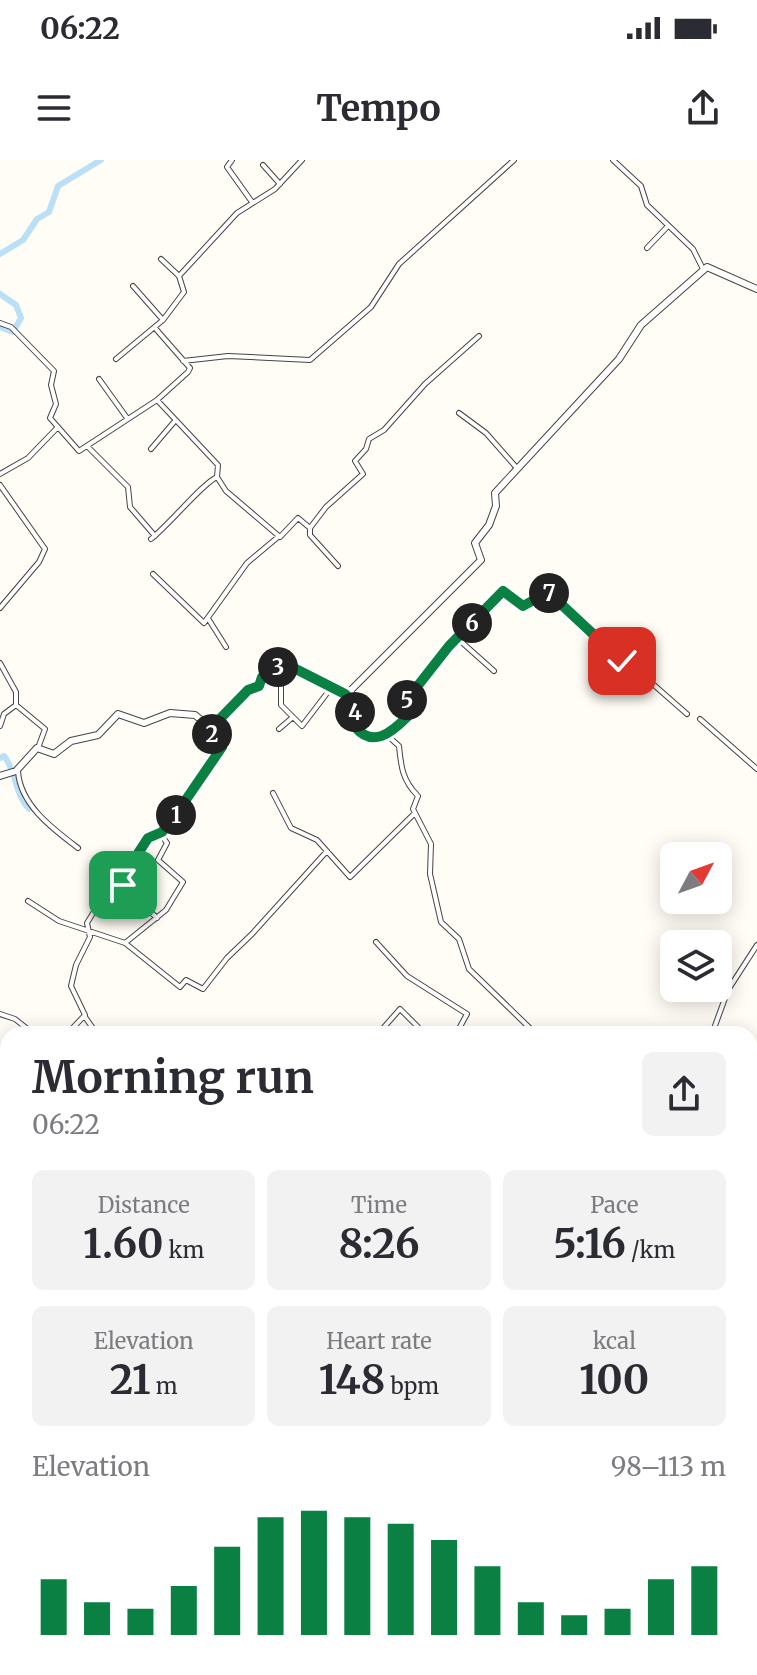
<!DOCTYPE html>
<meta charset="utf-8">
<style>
body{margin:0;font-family:Merriweather,serif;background:#f2f2f3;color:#2b2b33;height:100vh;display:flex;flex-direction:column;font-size:30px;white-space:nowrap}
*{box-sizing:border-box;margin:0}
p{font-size:26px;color:#7c7c81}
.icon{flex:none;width:44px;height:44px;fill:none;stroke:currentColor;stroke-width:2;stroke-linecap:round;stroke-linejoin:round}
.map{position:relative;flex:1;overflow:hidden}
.drawer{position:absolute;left:0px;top:866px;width:758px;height:650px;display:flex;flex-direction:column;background:#fff;border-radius:24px 24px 0 0;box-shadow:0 4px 20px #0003}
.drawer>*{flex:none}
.needle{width:52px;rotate:49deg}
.buttons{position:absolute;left:660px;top:682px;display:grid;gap:16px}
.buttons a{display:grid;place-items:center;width:72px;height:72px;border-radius:12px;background:#fff;box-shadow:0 4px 20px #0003;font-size:40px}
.pin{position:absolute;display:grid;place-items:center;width:68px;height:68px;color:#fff;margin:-34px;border-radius:16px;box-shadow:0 4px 12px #0006}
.km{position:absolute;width:40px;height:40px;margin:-20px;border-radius:50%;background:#222;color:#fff;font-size:22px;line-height:40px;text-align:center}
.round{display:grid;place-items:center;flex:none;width:84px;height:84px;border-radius:12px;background:#f2f2f3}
.overview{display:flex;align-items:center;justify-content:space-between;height:136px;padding:0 32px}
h1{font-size:44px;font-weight:700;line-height:60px}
.stats{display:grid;grid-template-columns:repeat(3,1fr);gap:12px;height:136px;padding:8px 32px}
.stats div{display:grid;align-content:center;border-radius:12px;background:#f2f2f3;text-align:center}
.stats b{font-size:40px;font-weight:700}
.stats small{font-size:22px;font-weight:400}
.stats p{font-size:22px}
.chart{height:224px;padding:16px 32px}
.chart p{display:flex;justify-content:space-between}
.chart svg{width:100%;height:144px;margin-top:8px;stroke:#0b8043;stroke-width:6}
.status{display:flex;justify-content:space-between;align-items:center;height:56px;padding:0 40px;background:#fff;direction:ltr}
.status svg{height:22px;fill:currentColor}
header{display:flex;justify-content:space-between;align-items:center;height:104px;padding:0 32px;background:#fff;font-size:36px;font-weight:700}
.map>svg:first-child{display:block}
</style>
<div class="status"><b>06:22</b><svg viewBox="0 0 49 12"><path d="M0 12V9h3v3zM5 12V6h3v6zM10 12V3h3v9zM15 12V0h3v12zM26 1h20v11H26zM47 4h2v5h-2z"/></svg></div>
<header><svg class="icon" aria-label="menu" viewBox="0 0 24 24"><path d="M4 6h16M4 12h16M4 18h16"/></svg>Tempo<svg class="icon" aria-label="share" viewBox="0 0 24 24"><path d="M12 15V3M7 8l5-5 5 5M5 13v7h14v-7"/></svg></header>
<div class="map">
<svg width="757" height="1515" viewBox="0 0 757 1515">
<rect width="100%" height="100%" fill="#fffdf5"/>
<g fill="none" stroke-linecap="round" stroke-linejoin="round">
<path stroke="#b9e0f7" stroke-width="6" d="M0 94 23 80 37 59 49 52 58 26 101 0
M0 134 16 145 21 158 13 172 0 167
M0 598 4 596C17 612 14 633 29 649"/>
<defs>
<path id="minor" d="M232 0 227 7 252 42
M613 0 641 26 647 45 693 89 703 109
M263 5 280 24
M647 88 667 67
M161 99 179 116 184 132 163 160
M179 116 237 53 275 29 302 0
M0 163 11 167 54 211 51 225 56 244 50 258 79 291 157 240 188 212 190 208 155 168
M116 199 163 160 133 126
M183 201 228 196 310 200 371 147 399 104 514 0
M99 219 127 258
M157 240 218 305 217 317 226 331 280 377 298 358 310 368 326 347 363 314 355 301 366 289 369 279 384 270 425 224 479 176
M459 253 486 273 516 307
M87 286 128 327 130 347 155 376
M151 289 174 262
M0 314 28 298 57 268
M0 325 45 389 39 402 0 448
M310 368V375L338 406
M151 379C169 365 203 323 217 317
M153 414 204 463 247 403 278 377
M209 460 226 487
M457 478 494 511
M0 503 16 532V545L45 569 38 588
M281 527V545L302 566 331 528
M345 534 357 545 352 557C357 579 371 576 389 577L399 586C401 606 402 620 418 636L413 649 431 684 430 714 441 762 459 779 469 809 536 874
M700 559 757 609
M0 566 4 554 16 545
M279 569 293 557
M387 576 407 557 405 542 449 486 504 431 523 446 548 432 687 554
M18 611C20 645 53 669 78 688
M273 633 291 668 317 680 350 717 415 653
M115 718 157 758
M28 741 59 761 125 783 180 827 186 820 203 829 227 798 252 774 327 691
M376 782 407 816 467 854 456 874
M125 783 166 750 183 722 158 700 167 683 159 672
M0 854 15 859 34 874
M85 857 97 874
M67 874 85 855 71 826 76 805 90 777 87 763 117 714 135 698 148 678 165 668 222 587 209 571 211 568
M378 874 400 849 425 874
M712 874 728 830 757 785
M0 920 8 916
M750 930 757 925
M0 986 2 988
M0 1026 8 1033
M0 1086 8 1079
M0 1258 8 1241
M0 1279 8 1286
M0 1409 8 1415
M285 1508 294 1515
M367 1509V1508
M23 1515 28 1508
M226 1515 231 1508
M326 1515 330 1508"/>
<path id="tertiary" d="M0 616 16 611 37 588 54 594 71 581 98 575 118 554 144 563 170 553 195 555 211 568 248 530 259 526 262 517 285 502 340 533 349 532 481 400 475 383 489 365 496 346 495 333 619 199 641 165 707 107 757 129"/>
</defs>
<use href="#minor" stroke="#444" stroke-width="6"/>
<use href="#tertiary" stroke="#444" stroke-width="8"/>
<use href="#minor" stroke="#fff" stroke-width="4"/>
<use href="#tertiary" stroke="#fff" stroke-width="6"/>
</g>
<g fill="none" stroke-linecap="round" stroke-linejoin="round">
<defs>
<path id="route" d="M123 725 115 717 117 714 135 698 148 678 162 672 172 660 222 587 209 571 211 568 248 530 259 526 262 517 284 503 345 534 358 547 352 557 355 567C373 588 391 573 407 557L405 542 449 486 503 431 523 446 548 432 622 501"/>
</defs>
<use href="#route" stroke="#fff" stroke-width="16"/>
<use href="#route" stroke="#0b8043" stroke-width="10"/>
</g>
</svg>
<div class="buttons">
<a><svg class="needle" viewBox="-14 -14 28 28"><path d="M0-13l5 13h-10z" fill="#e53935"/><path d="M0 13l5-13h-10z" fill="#7c7c81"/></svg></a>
<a><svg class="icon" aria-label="layers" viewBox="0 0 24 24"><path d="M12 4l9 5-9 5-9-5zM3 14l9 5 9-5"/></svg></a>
</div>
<div class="pin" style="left:123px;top:725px;background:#1e9e55"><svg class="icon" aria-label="arrive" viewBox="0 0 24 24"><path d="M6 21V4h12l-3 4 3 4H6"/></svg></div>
<div class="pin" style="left:622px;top:501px;background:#d93025"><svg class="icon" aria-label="check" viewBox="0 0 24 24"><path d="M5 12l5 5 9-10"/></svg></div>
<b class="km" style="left:176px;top:655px">1</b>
<b class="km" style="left:212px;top:574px">2</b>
<b class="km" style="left:278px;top:507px">3</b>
<b class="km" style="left:355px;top:552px">4</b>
<b class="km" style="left:407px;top:540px">5</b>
<b class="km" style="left:472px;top:463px">6</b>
<b class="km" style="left:549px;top:433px">7</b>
<section class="drawer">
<div class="overview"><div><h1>Morning run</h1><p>06:22</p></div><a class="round"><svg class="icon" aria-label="share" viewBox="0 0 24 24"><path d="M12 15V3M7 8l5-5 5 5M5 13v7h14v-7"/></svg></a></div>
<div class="stats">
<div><p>Distance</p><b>1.60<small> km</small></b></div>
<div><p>Time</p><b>8:26</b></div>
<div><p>Pace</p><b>5:16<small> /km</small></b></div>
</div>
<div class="stats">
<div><p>Elevation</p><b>21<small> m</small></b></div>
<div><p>Heart rate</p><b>148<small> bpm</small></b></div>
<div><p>kcal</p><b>100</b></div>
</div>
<div class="chart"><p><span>Elevation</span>98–113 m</p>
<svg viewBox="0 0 160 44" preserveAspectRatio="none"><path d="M5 44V27M15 44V34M25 44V36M35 44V29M45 44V17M55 44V8M65 44V6M75 44V8M85 44V10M95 44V15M105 44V23M115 44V34M125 44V38M135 44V36M145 44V27M155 44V23"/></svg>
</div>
</section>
</div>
